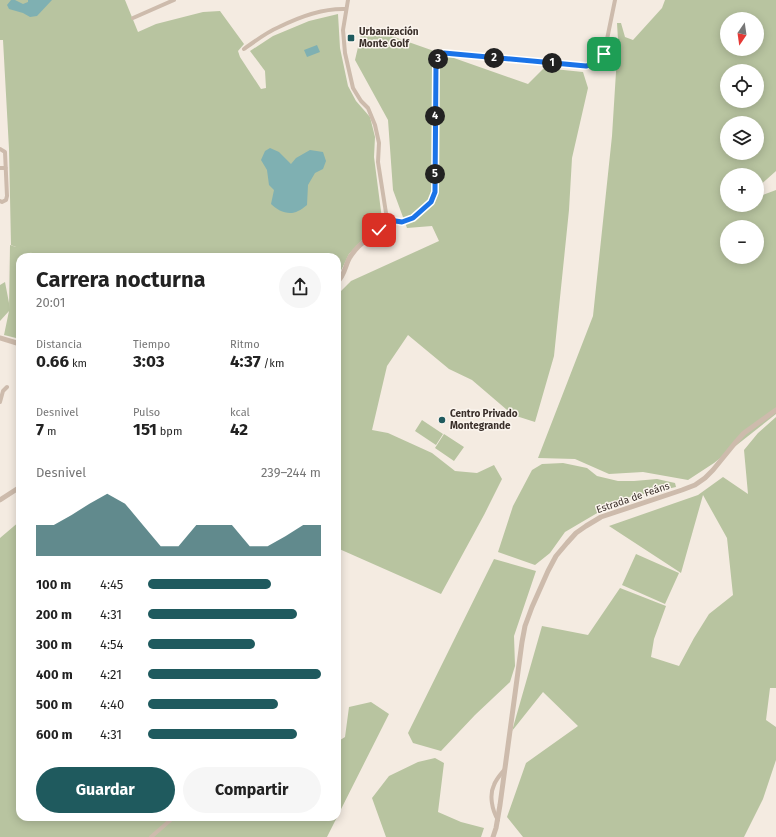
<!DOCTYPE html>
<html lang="es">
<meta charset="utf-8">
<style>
body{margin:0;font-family:"Fira Sans",sans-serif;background:#f6f6f6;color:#222;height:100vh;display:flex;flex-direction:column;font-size:15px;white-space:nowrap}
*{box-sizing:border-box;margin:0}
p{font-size:13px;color:#767676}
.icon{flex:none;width:22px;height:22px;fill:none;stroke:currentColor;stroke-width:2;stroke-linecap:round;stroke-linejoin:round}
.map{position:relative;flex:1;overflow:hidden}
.details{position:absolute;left:16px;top:253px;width:325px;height:568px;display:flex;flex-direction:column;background:#fff;border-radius:12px;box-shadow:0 2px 10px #0003}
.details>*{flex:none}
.needle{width:26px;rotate:193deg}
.buttons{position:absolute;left:720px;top:12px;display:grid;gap:8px}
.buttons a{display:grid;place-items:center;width:44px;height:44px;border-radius:50%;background:#fff;box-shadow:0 2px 10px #0003;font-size:20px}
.pin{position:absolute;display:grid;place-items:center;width:34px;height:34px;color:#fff;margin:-17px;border-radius:8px;box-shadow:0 2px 6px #0006}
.km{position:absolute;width:20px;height:20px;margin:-10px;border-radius:50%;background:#222;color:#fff;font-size:11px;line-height:20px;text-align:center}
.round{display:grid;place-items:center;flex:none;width:42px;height:42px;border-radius:21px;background:#f6f6f6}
.head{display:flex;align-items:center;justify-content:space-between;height:68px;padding:0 20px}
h1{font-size:22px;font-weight:700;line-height:30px}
.metrics{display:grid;grid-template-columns:repeat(3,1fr);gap:6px;height:68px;padding:4px 20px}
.metrics div{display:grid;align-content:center}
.metrics b{font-size:17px;font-weight:700}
.metrics small{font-size:11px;font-weight:400}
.metrics p{font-size:11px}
.chart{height:112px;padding:8px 20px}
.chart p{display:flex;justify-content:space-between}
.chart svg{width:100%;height:72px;margin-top:4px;fill:#1f5a5e;opacity:.7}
.cta{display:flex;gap:8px;margin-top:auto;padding:8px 20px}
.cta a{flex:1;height:46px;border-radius:24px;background:#1f5a5e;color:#fff;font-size:16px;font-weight:700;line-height:46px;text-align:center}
.cta a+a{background:#f6f6f6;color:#222}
ul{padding:0 20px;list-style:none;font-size:13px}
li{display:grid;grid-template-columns:64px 48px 1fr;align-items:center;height:30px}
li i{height:10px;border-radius:5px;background:#1f5a5e}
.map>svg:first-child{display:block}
</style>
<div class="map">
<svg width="776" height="837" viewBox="0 0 776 837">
<rect width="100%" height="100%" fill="#f4ebe1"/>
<path fill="#b8c4a0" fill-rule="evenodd" d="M0 0H125L138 32 156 24 203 12 220 11 244 44 238 51 240 57 261 89 266 88 265 71 250 51 273 36 309 21 338 14 340 48 348 86 356 101 370 117 375 137 374 157 382 219 374 231 364 238 349 254 337 279V257H52L37 255 29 252 40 257H20V339L4 335 9 311 0 321V285L5 282 9 303V311L10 245 16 247 11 245 9 149 3 40H0Z
M665 0H776V171L757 188V175H727V205H757V197L776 190V414L714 463 688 480 643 472 609 474 575 459 538 458 593 316 612 136 618 40 617 23H621L625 37 633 40 662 8ZM727 19H757V49H727ZM727 71H757V101H727ZM727 123H757V153H727ZM727 227H757V257H727Z
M363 26 528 84 544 68 583 72 588 88 572 158 569 210 554 356 535 422 513 415 472 380 449 369 408 335 387 366 372 430 388 433 432 453 455 471 477 473 494 465 502 479 484 515 441 594 337 548V295L351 281 439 241 432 226 407 228 393 190 388 120 355 60Z
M776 417V688H770L766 720 776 727V760L763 799 744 837H523L507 817 526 763 578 726 543 692 512 731 542 626 588 635 620 588 666 606 654 639 651 657 679 666 694 638 709 614 733 595 727 538 703 495 681 573 609 526 698 495 723 477 748 494 744 450 758 433Z
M422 420 443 434 436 445 415 431Z
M444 434 464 447 454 461 435 448Z
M563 463 587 468 597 476 618 481H634L657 479 675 483 676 487 621 499 565 532 550 553 535 565 498 552 513 506 532 470 542 464Z
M20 521V562L16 571 20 570V817H337V742L345 737 349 707 371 702 389 714 327 837H0V538Z
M636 554 679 573 665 604 622 585Z
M494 559 536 571 514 636 515 666 510 682 475 715 441 751 413 743 408 733Z
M435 758 444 763 438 812 461 822 484 828 481 837H386L372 798 389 776 418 762Z"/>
<path fill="#7fb0b2" d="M11 0H15L23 4 28 2V0H52L37 16 30 17 23 13 9 9 7 5Z
M317 45 320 52 307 57 304 50Z
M270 148 279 152 291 164 296 158 310 150 323 152 326 161 323 169 315 173 308 185 307 205C304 207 301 210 298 211 289 216 278 211 271 204L274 190 269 185 267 170 261 160 265 151Z"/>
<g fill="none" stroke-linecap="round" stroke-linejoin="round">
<path stroke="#cdbbac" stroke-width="4" d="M348 0 343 30 345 53 353 88 361 101 368 108 375 125 379 143 378 162 386 213 385 218 389 220 402 222 413 218 431 202 435 192V72C436 62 436 59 444 53L586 66C596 64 600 63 604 54L615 0
M133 18 174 0
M244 49C255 41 267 32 279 27 299 17 323 8 346 9
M0 149 5 152 7 196 6 200 2 202 0 201
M0 168H6
M0 402 3 391 7 387
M498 820C492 810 489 795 494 785 496 779 501 774 505 769
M151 837 174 817"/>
<path stroke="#cdbbac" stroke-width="5" d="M337 282C345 276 345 265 350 257 352 254 355 250 358 247 367 238 382 232 385 218
M0 338 20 344
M0 500 20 487
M493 837 496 828 500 805 522 642 525 626 532 607 548 571 556 556 567 543 576 533 586 526 601 517 682 490 695 485 705 478 713 470 735 443 744 433 776 410"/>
</g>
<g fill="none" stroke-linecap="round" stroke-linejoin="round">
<defs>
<path id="route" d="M379 230 384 224 385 218 389 220 402 222 413 218 431 202 435 192 436 63 439 57 444 53 586 66C596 64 600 63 604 54"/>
</defs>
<use href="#route" stroke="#fff" stroke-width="8"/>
<use href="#route" stroke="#1a73e8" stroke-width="5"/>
</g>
<g fill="#1f5a5e" stroke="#fbf5ee" stroke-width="1.5">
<rect x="347" y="34" width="8" height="8" rx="2"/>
<circle cx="442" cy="420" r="4"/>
</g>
<g text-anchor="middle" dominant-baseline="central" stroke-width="3" stroke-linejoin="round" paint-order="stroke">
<g font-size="10" font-weight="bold" fill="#3b302b" stroke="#fbf5ee" text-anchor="start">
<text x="359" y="32">Urbanización<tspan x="359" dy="12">Monte Golf</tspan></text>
<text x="450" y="414">Centro Privado<tspan x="450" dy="12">Montegrande</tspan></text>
</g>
<g font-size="10" fill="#3b302b" stroke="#fbf5ee">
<text transform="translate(633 498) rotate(-19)">Estrada de Feáns</text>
</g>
</g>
</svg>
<div class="buttons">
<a><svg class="needle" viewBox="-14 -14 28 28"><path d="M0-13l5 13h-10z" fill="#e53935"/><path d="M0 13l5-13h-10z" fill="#767676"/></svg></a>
<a><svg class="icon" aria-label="locate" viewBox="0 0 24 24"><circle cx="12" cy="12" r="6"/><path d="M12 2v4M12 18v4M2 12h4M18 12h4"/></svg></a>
<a><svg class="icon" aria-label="layers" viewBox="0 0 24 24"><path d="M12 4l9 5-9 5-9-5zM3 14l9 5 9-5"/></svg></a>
<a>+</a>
<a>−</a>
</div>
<div class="pin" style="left:604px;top:54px;background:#1e9e55"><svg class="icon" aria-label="arrive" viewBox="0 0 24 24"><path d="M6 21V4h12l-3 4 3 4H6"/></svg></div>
<div class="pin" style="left:379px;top:230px;background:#d93025"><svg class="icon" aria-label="check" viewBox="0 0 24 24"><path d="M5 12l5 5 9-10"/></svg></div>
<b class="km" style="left:552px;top:63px">1</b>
<b class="km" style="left:494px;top:58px">2</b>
<b class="km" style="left:438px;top:59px">3</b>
<b class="km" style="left:435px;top:116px">4</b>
<b class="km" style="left:435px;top:174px">5</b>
<section class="details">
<div class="head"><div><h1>Carrera nocturna</h1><p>20:01</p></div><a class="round"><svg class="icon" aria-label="share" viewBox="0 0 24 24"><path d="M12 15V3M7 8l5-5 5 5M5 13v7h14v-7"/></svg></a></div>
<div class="metrics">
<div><p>Distancia</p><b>0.66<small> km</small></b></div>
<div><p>Tiempo</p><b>3:03</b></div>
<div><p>Ritmo</p><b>4:37<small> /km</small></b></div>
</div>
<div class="metrics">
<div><p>Desnivel</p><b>7<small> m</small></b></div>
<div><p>Pulso</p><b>151<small> bpm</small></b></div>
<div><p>kcal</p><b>42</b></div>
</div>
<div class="chart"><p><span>Desnivel</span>239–244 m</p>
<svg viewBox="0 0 160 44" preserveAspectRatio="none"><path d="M0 44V25L10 25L20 19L30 12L40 6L50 12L60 25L70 38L80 38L90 25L100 25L110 25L120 38L130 38L140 32L150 25L160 25V44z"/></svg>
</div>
<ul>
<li><b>100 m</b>4:45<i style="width:71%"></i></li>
<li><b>200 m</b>4:31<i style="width:86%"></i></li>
<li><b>300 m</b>4:54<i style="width:62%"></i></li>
<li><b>400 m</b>4:21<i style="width:100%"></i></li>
<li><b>500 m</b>4:40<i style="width:75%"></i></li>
<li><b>600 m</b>4:31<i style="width:86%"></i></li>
</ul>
<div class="cta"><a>Guardar</a><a>Compartir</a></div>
</section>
</div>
